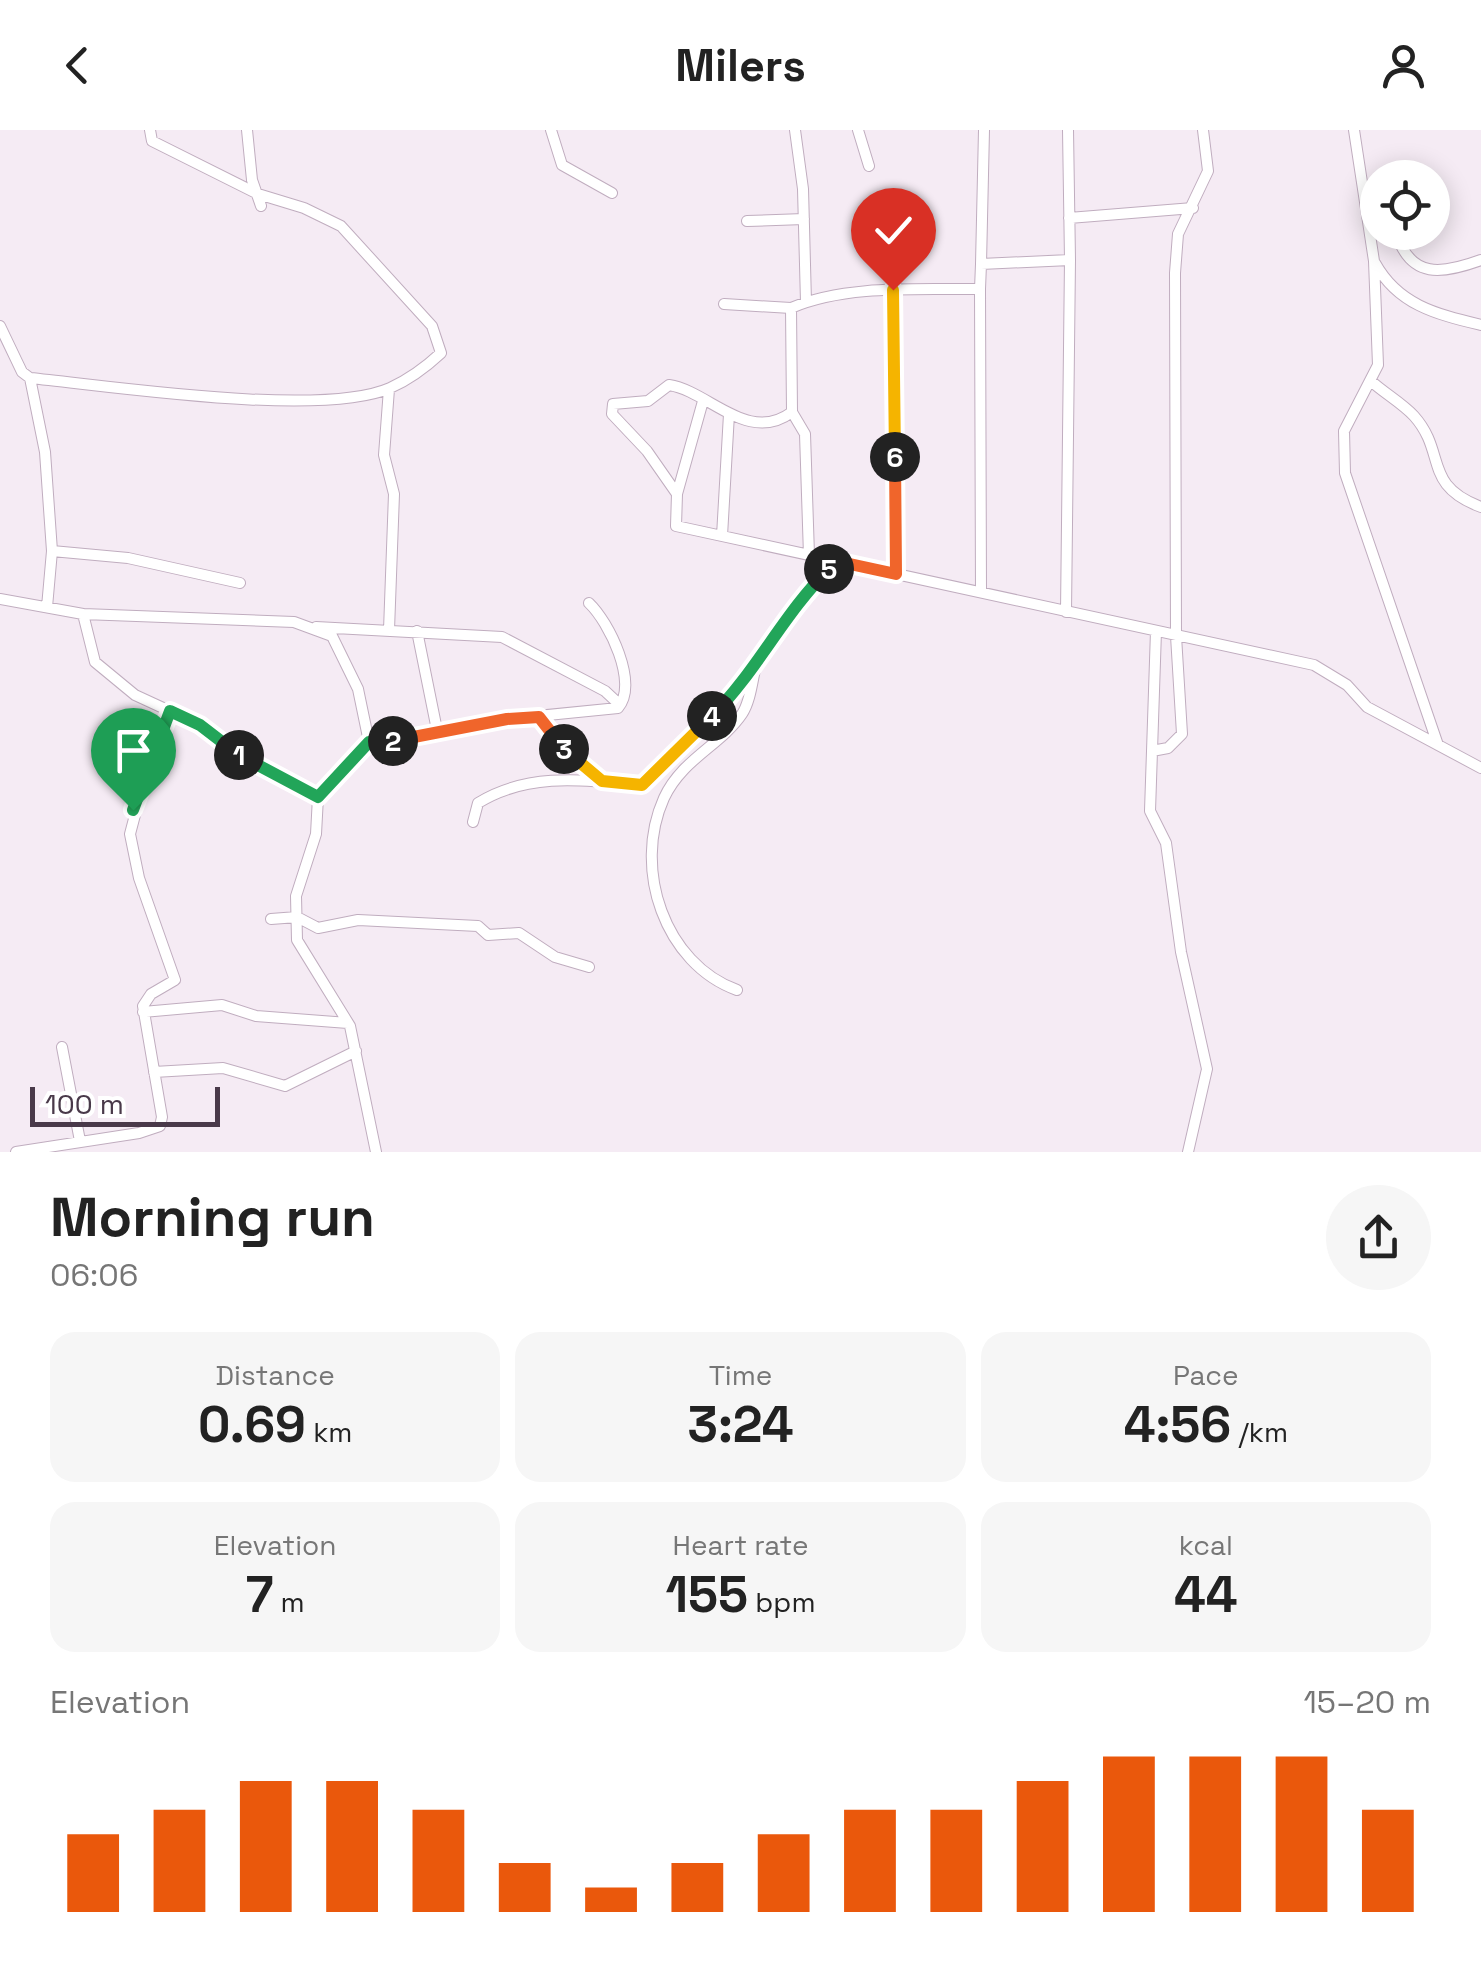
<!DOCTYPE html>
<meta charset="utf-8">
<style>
body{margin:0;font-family:"Space Grotesk",sans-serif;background:#f6f6f6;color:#222;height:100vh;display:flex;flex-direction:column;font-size:38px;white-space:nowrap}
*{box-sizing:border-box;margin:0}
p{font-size:32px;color:#767676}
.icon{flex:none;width:55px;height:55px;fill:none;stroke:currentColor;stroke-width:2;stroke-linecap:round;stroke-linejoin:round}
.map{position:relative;height:1022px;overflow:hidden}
.sheet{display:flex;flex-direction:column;background:#fff;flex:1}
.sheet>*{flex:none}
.tools{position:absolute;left:1360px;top:30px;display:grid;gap:20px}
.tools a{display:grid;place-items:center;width:90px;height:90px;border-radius:50%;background:#fff;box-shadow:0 5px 25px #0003;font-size:50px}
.scale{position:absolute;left:30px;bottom:25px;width:190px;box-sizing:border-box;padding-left:10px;border:5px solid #493949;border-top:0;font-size:28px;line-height:35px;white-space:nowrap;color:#493949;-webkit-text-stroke:8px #fff;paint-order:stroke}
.pin{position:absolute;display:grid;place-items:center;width:85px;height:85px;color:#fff;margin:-102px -42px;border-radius:50% 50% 50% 0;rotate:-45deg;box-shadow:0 0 10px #0007}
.pin .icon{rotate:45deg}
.km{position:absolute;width:50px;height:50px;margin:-25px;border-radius:50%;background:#222;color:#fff;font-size:28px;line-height:50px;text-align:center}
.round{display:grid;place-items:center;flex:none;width:105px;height:105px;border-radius:52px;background:#f6f6f6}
.headline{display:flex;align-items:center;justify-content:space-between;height:170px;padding:0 50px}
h1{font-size:55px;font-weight:600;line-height:75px}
.stats{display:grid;grid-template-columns:repeat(3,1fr);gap:15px;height:170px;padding:10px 50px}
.stats div{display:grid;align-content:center;border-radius:25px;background:#f6f6f6;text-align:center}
.stats b{font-size:50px;font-weight:600}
.stats small{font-size:28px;font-weight:400}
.stats p{font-size:28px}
.chart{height:280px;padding:20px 50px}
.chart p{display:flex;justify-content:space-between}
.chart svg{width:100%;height:180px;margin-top:10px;stroke:#ea580c;stroke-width:6}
header{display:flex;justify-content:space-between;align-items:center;height:130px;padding:0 50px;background:#fff;font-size:45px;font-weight:600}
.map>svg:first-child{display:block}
</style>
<header><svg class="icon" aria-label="back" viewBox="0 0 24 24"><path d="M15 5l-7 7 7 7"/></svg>Milers<svg class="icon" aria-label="person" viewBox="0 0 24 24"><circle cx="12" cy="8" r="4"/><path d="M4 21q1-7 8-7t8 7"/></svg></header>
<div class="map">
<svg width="1481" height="1022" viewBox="0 0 1481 1022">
<rect width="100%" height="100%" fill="#f5ebf4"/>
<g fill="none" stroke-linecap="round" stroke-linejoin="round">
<defs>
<path id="minor" d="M247 0 252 50 261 76
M551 0 562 35 612 63
M795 0 803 59 806 172
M858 0 869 36
M1068 0 1070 130 981 134 980 159C921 160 847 154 791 178L792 282C748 315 709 261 669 255L648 271 613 274 612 284 647 321 677 364 676 396 1314 535 1347 555 1367 577 1481 638
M1354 0 1374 131 1378 235 1344 301 1345 343 1438 615
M1069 88 1193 78
M747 91 804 89
M1396 102C1410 150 1443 144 1481 130
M1375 133C1398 175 1436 184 1481 195
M981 134 984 0
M980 159 981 461
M893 161 896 444
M724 174 791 178
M0 196 22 242 30 248C111 256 322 288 390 258 408 250 427 236 441 223L432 196 341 96 304 78 258 64 152 11 150 0
M30 248 45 322 52 421 47 477
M1371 251C1384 263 1402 273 1414 286 1447 323 1422 355 1481 377
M389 259 384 325 394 364 389 500
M792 282 805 304 809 425
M677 364 703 271
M722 406 729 284
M52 421 128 428 240 453
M0 469 83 484 95 532 135 565 200 595 248 632 318 667 316 704 296 766 297 810 350 896 376 1022
M1066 482 1070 130
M83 484 294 492 332 506 358 559 369 612 318 667
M316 497 502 507 605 561 620 575
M417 501 438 605
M1156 501 1150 681 1166 713 1181 822 1207 939 1188 1022
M539 587 571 627 602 651
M369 612 438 605 507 589 618 578C639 553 609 492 589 473
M1152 621 1168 618 1182 604 1176 506 1175 143 1178 104 1208 41 1203 0
M473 692 478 673C528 642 585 650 642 655 672 627 705 599 731 567 768 522 795 472 836 431
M271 789 297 787 318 798 358 790 478 796 488 805 519 803 555 827 589 837
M737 860C665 834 632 739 664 668 682 629 721 615 742 584 750 572 752 553 755 540
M143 882 222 875 256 886 348 893
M62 917 80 1011
M154 942 223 938 285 956 356 921
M16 1022 139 1003 160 996 162 987 143 876 151 864 175 850 139 748 130 704 155 609 169 581"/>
</defs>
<use href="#minor" stroke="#c0adbf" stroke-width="12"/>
<use href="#minor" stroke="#fff" stroke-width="10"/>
</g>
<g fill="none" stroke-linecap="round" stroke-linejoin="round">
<defs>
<path id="split-1" d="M133 680 170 581 200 595 239 625"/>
<path id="split-2" d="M239 625 318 667 369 612 393 611"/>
<path id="split-3" d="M393 611 507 589 539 587 564 619"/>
<path id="split-4" d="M564 619 602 651 642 655 712 586"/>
<path id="split-5" d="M712 586C757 541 784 483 829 439"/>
<path id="split-6" d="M829 439 836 431 896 444 895 327"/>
<path id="split-7" d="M893 160 895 327"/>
</defs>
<use href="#split-1" stroke="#fff" stroke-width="20"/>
<use href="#split-2" stroke="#fff" stroke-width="20"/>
<use href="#split-3" stroke="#fff" stroke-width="20"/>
<use href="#split-4" stroke="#fff" stroke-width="20"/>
<use href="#split-5" stroke="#fff" stroke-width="20"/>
<use href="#split-6" stroke="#fff" stroke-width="20"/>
<use href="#split-7" stroke="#fff" stroke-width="20"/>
<use href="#split-1" stroke="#22a559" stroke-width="12"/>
<use href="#split-2" stroke="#22a559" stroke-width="12"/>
<use href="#split-3" stroke="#f0652b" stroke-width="12"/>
<use href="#split-4" stroke="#f5b400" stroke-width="12"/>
<use href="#split-5" stroke="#22a559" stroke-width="12"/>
<use href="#split-6" stroke="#f0652b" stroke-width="12"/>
<use href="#split-7" stroke="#f5b400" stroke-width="12"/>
</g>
</svg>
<div class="tools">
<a><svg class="icon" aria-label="locate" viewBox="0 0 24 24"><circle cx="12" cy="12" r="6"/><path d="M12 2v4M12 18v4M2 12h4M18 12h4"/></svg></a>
</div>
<div class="scale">100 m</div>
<div class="pin" style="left:133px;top:680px;background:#1e9e55"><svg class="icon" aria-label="arrive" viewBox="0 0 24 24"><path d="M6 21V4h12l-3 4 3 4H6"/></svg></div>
<div class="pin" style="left:893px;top:160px;background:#d93025"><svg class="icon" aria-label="check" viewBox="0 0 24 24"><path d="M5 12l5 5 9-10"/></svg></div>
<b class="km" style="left:239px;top:625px">1</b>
<b class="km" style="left:393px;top:611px">2</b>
<b class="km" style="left:564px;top:619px">3</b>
<b class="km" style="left:712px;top:586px">4</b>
<b class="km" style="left:829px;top:439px">5</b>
<b class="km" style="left:895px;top:327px">6</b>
</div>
<section class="sheet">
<div class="headline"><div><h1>Morning run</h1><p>06:06</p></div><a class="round"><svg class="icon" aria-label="share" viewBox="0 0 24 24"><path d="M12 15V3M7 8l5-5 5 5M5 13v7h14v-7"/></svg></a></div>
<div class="stats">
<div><p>Distance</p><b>0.69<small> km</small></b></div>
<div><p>Time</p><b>3:24</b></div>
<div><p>Pace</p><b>4:56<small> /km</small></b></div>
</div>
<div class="stats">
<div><p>Elevation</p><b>7<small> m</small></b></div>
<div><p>Heart rate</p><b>155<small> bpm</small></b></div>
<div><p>kcal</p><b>44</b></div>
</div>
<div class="chart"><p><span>Elevation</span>15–20 m</p>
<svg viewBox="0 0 160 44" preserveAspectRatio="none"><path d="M5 44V25M15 44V19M25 44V12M35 44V12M45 44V19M55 44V32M65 44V38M75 44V32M85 44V25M95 44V19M105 44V19M115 44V12M125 44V6M135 44V6M145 44V6M155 44V19"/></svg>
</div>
</section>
